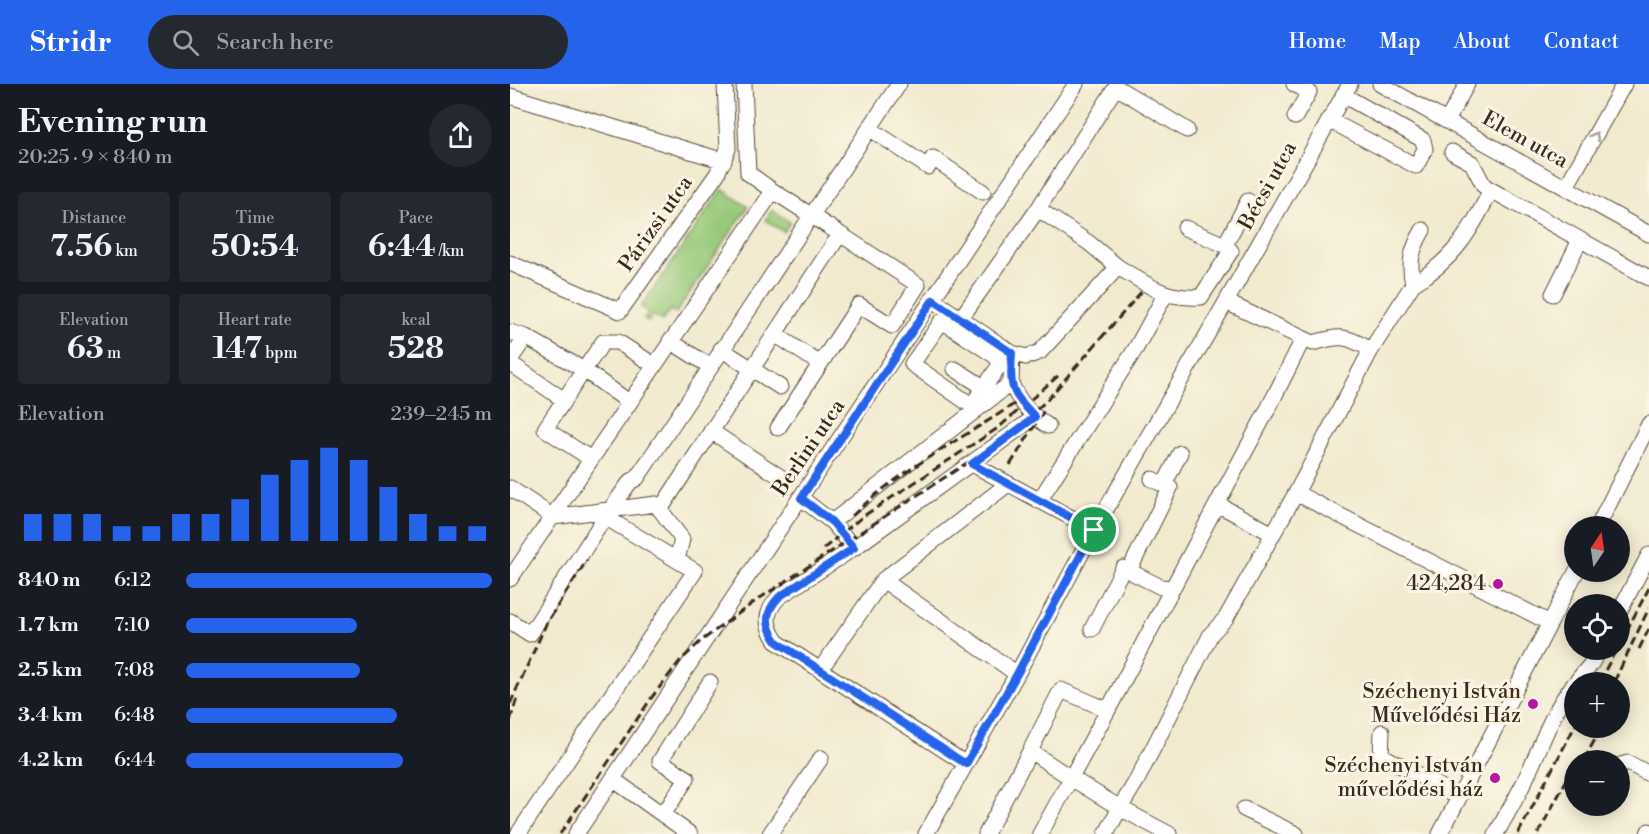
<!DOCTYPE html>
<meta charset="utf-8">
<style>
body{margin:0;font-family:"Libre Bodoni",serif;background:#242831;color:#f1f3f6;height:100vh;display:flex;flex-direction:column;font-size:22px;white-space:nowrap}
*{box-sizing:border-box;margin:0}
p{font-size:20px;color:#9ea1a6}
.icon{flex:none;width:33px;height:33px;fill:none;stroke:currentColor;stroke-width:2;stroke-linecap:round;stroke-linejoin:round}
.map{position:relative;flex:1;overflow:hidden}
.drawer{display:flex;flex-direction:column;background:#171b24;width:510px}
.drawer>*{flex:none}
.needle{width:39px;rotate:13deg}
.fabs{position:absolute;left:1054px;top:432px;display:grid;gap:12px}
.fabs a{display:grid;place-items:center;width:66px;height:66px;border-radius:50%;background:#171b24;box-shadow:0 3px 15px #0003;font-size:30px}
.pin{position:absolute;display:grid;place-items:center;width:51px;height:51px;color:#fff;margin:-26px;border:3px solid #fff;border-radius:50%;box-shadow:0 2px 6px #0007}
.round{display:grid;place-items:center;flex:none;width:63px;height:63px;border-radius:32px;background:#242831}
.head{display:flex;align-items:center;justify-content:space-between;height:102px;padding:0 18px}
h1{font-size:33px;font-weight:700;line-height:45px}
.figures{display:grid;grid-template-columns:repeat(3,1fr);gap:9px;height:102px;padding:6px 18px}
.figures div{display:grid;align-content:center;border-radius:6px;background:#242831;text-align:center}
.figures b{font-size:30px;font-weight:700}
.figures small{font-size:16px;font-weight:400}
.figures p{font-size:16px}
.chart{height:168px;padding:12px 18px}
.chart p{display:flex;justify-content:space-between}
.chart svg{width:100%;height:108px;margin-top:6px;stroke:#2563eb;stroke-width:6}
ul{padding:0 18px;list-style:none;font-size:20px}
li{display:grid;grid-template-columns:96px 72px 1fr;align-items:center;height:45px}
li i{height:15px;border-radius:8px;background:#2563eb}
header{display:flex;align-items:center;gap:36px;box-sizing:border-box;height:84px;padding:0 30px;background:#2563eb;color:#fff}
header strong{font-size:28px}
nav{display:flex;gap:33px;margin-inline-start:auto;font-size:21px}
.search{width:420px;height:54px;background:#242831;display:flex;align-items:center;gap:15px;box-sizing:border-box;padding:0 21px;border-radius:33px;color:#9ea1a6;font-size:22px}
main{display:flex;flex:1;min-height:0}
.map>svg:first-child{display:block}
</style>
<header>
<strong>Stridr</strong>
<div class="search"><svg class="icon" aria-label="search" viewBox="0 0 24 24"><circle cx="10" cy="10" r="6"/><path d="M15 15l6 6"/></svg>Search here</div>
<nav><a>Home</a><a>Map</a><a>About</a><a>Contact</a></nav>
</header>
<main>
<section class="drawer">
<div class="head"><div><h1>Evening run</h1><p>20:25 · 9 × 840 m</p></div><a class="round"><svg class="icon" aria-label="share" viewBox="0 0 24 24"><path d="M12 15V3M7 8l5-5 5 5M5 13v7h14v-7"/></svg></a></div>
<div class="figures">
<div><p>Distance</p><b>7.56<small> km</small></b></div>
<div><p>Time</p><b>50:54</b></div>
<div><p>Pace</p><b>6:44<small> /km</small></b></div>
</div>
<div class="figures">
<div><p>Elevation</p><b>63<small> m</small></b></div>
<div><p>Heart rate</p><b>147<small> bpm</small></b></div>
<div><p>kcal</p><b>528</b></div>
</div>
<div class="chart"><p><span>Elevation</span>239–245 m</p>
<svg viewBox="0 0 160 44" preserveAspectRatio="none"><path d="M5 44V33M15 44V33M25 44V33M35 44V38M45 44V38M55 44V33M65 44V33M75 44V27M85 44V17M95 44V11M105 44V6M115 44V11M125 44V22M135 44V33M145 44V38M155 44V38"/></svg>
</div>
<ul>
<li><b>840 m</b>6:12<i style="width:100%"></i></li>
<li><b>1.7 km</b>7:10<i style="width:56%"></i></li>
<li><b>2.5 km</b>7:08<i style="width:57%"></i></li>
<li><b>3.4 km</b>6:48<i style="width:69%"></i></li>
<li><b>4.2 km</b>6:44<i style="width:71%"></i></li>
</ul>
</section>
<div class="map">
<svg width="1139" height="750" viewBox="0 0 1139 750">
<rect width="100%" height="100%" fill="#fcf5e5"/>
<filter id="ink" filterUnits="userSpaceOnUse"><feTurbulence type="fractalNoise" baseFrequency=".0167" numOctaves="2"/><feDisplacementMap in="SourceGraphic" scale="12" xChannelSelector="R" yChannelSelector="G"/><feConvolveMatrix kernelMatrix="1 2 1 2 8 2 1 2 1" color-interpolation-filters="sRGB"/></filter>
<filter id="wash" filterUnits="userSpaceOnUse"><feTurbulence type="fractalNoise" baseFrequency=".008" numOctaves="4" result="noise"/><feDisplacementMap in="SourceGraphic" scale="24" xChannelSelector="R" yChannelSelector="G"/><feGaussianBlur stdDeviation="1.35" result="paint"/><feColorMatrix in="noise" values="0 0 0 0 0 0 0 0 0 0 0 0 0 0 0 0 0 1.4 0 .05"/><feComposite in="paint" operator="in"/></filter>
<g filter="url(#wash)">
<rect width="100%" height="100%" fill="#f1eacf"/>
<path fill="#97c979" stroke="#697a4c" stroke-width="1.5" d="M212 105 238 123 166 229 160 226 152 237 143 231 138 238 134 235 138 228 131 223Z
M262 126 280 138 274 148 255 136Z"/>
</g>
<g filter="url(#ink)">
<g fill="none" stroke-linecap="round" stroke-linejoin="round">
<defs>
<path id="minor" d="M784 0 799 8 785 33
M870 0 1139 150
M0 12 214 77
M819 36 906 82 915 65 913 56 833 11
M937 37 957 0
M359 44 418 83 423 74 473 108
M942 68 962 79 974 102 1139 194
M1056 103 1114 0
M528 125 606 3 677 46
M715 161 738 117
M0 179 110 227 207 90 218 65 215 0
M608 183C640 202 653 215 691 213L721 167 715 161 675 144
M903 200C943 177 961 147 981 106
M1043 210 1070 156
M423 216 502 269 501 299
M716 218 803 259C830 251 836 251 861 266L786 409
M451 234 528 125 579 159 608 183 530 268 516 273 502 269
M432 237 488 274 489 282 464 318 458 319 402 280Z
M0 248 16 253
M265 250 310 280
M160 257 201 283
M211 265 270 303
M861 266 903 200C898 178 902 165 913 146
M0 276 16 253 74 286 93 258H108L144 281
M0 279 54 316
M445 285 480 307
M268 344 349 221 382 242 408 201 330 150
M201 347 275 396
M81 375 35 345 74 286 119 318
M462 380 584 446 507 590
M654 401 670 369
M0 404 43 433 146 420 172 455 167 476
M291 414 322 438 501 299C508 317 521 331 538 342
M529 417 626 264 655 211
M150 426 330 150 263 107
M322 438 344 464 525 333
M1088 442 1139 340
M584 446 712 225 840 0
M763 450 707 420 758 325 793 255
M344 464 269 513C254 529 255 541 267 558L456 680
M619 487 660 404 642 395
M0 495 263 107 238 89 234 0
M373 496 498 400
M1110 526 1139 471
M0 537 20 550 95 433 120 398 127 394 389 0
M582 545 613 484 651 503 661 504
M310 586 373 496 507 590 416 750
M1066 598 1081 580 1089 566
M598 626 561 694 520 667 551 606 598 626 707 420
M872 648 871 671 949 713
M1111 681 1118 679 1139 690
M104 696 180 750
M734 725 786 750
M153 731 177 694 150 677 200 598
M8 750 185 487 95 433
M66 750 566 0
M260 750 311 674
M476 750 520 667
M530 750 561 694 610 724 596 750
M659 750 610 724 627 696 701 550 716 534 786 409 1040 539 1066 488
M930 750 1040 539
M986 750C996 731 1008 712 1017 692 1032 660 1042 626 1065 599
M1138 750 1139 747"/>
</defs>
<use href="#minor" stroke="#564739" stroke-width="17"/>
<use href="#minor" stroke="#fff" stroke-width="15"/>
<path stroke="#3b2a1e" stroke-width="3" stroke-dasharray="9 4.5" stroke-linecap="butt" d="M500 381 535 325
M342 432C391 384 455 354 510 316
M313 465 352 433 488 344 549 291
M1110 559 1139 504
M1129 565 1139 545
M1089 598 1106 566
M1104 598 1139 524
M0 620 37 538 77 476
M0 637 7 614
M1074 676 1091 644
M50 750 142 613 170 577 191 557 247 516 495 354 537 316 633 206
M1008 750 1065 642
M1028 750 1065 680"/>
</g>
<defs><path id="oneway-chevron" d="M-2-3.5L2.5 0L-2 3.5" fill="none" stroke-width="1.6" stroke-linecap="round" stroke-linejoin="round" transform="scale(1.5)"/></defs>
<use stroke="#a79f9a" href="#oneway-chevron" transform="translate(1085 52) rotate(-61)"/>
</g>
<g fill="none" stroke-linecap="round" stroke-linejoin="round" filter="url(#ink)">
<defs>
<path id="route" d="M423 216 502 269C500 305 500 307 525 333L462 380 584 446 507 590 456 680 267 558C255 541 254 529 269 513L344 464 322 438 291 414Z"/>
</defs>
<use href="#route" stroke="#fff" stroke-width="12"/>
<use href="#route" stroke="#2563eb" stroke-width="8"/>
</g>
<g fill="#b5179e" stroke="#fcf5e5" stroke-width="2">
<circle cx="988" cy="500" r="6"/>
<circle cx="1023" cy="620" r="6"/>
<circle cx="985" cy="694" r="6"/>
</g>
<g text-anchor="middle" dominant-baseline="central" stroke-width="6" stroke-linejoin="round" paint-order="stroke">
<g font-size="21" fill="#3b2a1e" stroke="#fcf5e5">
<text transform="translate(1015 56) rotate(29)">Elem utca</text>
<text transform="translate(758 102) rotate(-61)">Bécsi utca</text>
<text transform="translate(146 140) rotate(-55)">Párizsi utca</text>
<text transform="translate(299 364) rotate(-56)">Berlini utca</text>
</g>
<g font-size="21" fill="#3b2a1e" stroke="#fcf5e5" text-anchor="end">
<text x="976" y="500">424,284</text>
<text x="1011" y="608">Széchenyi István<tspan x="1011" dy="24">Művelődési Ház</tspan></text>
<text x="973" y="682">Széchenyi István<tspan x="973" dy="24">művelődési ház</tspan></text>
</g>
</g>
</svg>
<div class="fabs">
<a><svg class="needle" viewBox="-14 -14 28 28"><path d="M0-13l5 13h-10z" fill="#e53935"/><path d="M0 13l5-13h-10z" fill="#9ea1a6"/></svg></a>
<a><svg class="icon" aria-label="locate" viewBox="0 0 24 24"><circle cx="12" cy="12" r="6"/><path d="M12 2v4M12 18v4M2 12h4M18 12h4"/></svg></a>
<a>+</a>
<a>−</a>
</div>
<div class="pin" style="left:584px;top:446px;background:#1e9e55"><svg class="icon" aria-label="arrive" viewBox="0 0 24 24"><path d="M6 21V4h12l-3 4 3 4H6"/></svg></div>
</div>
</main>
